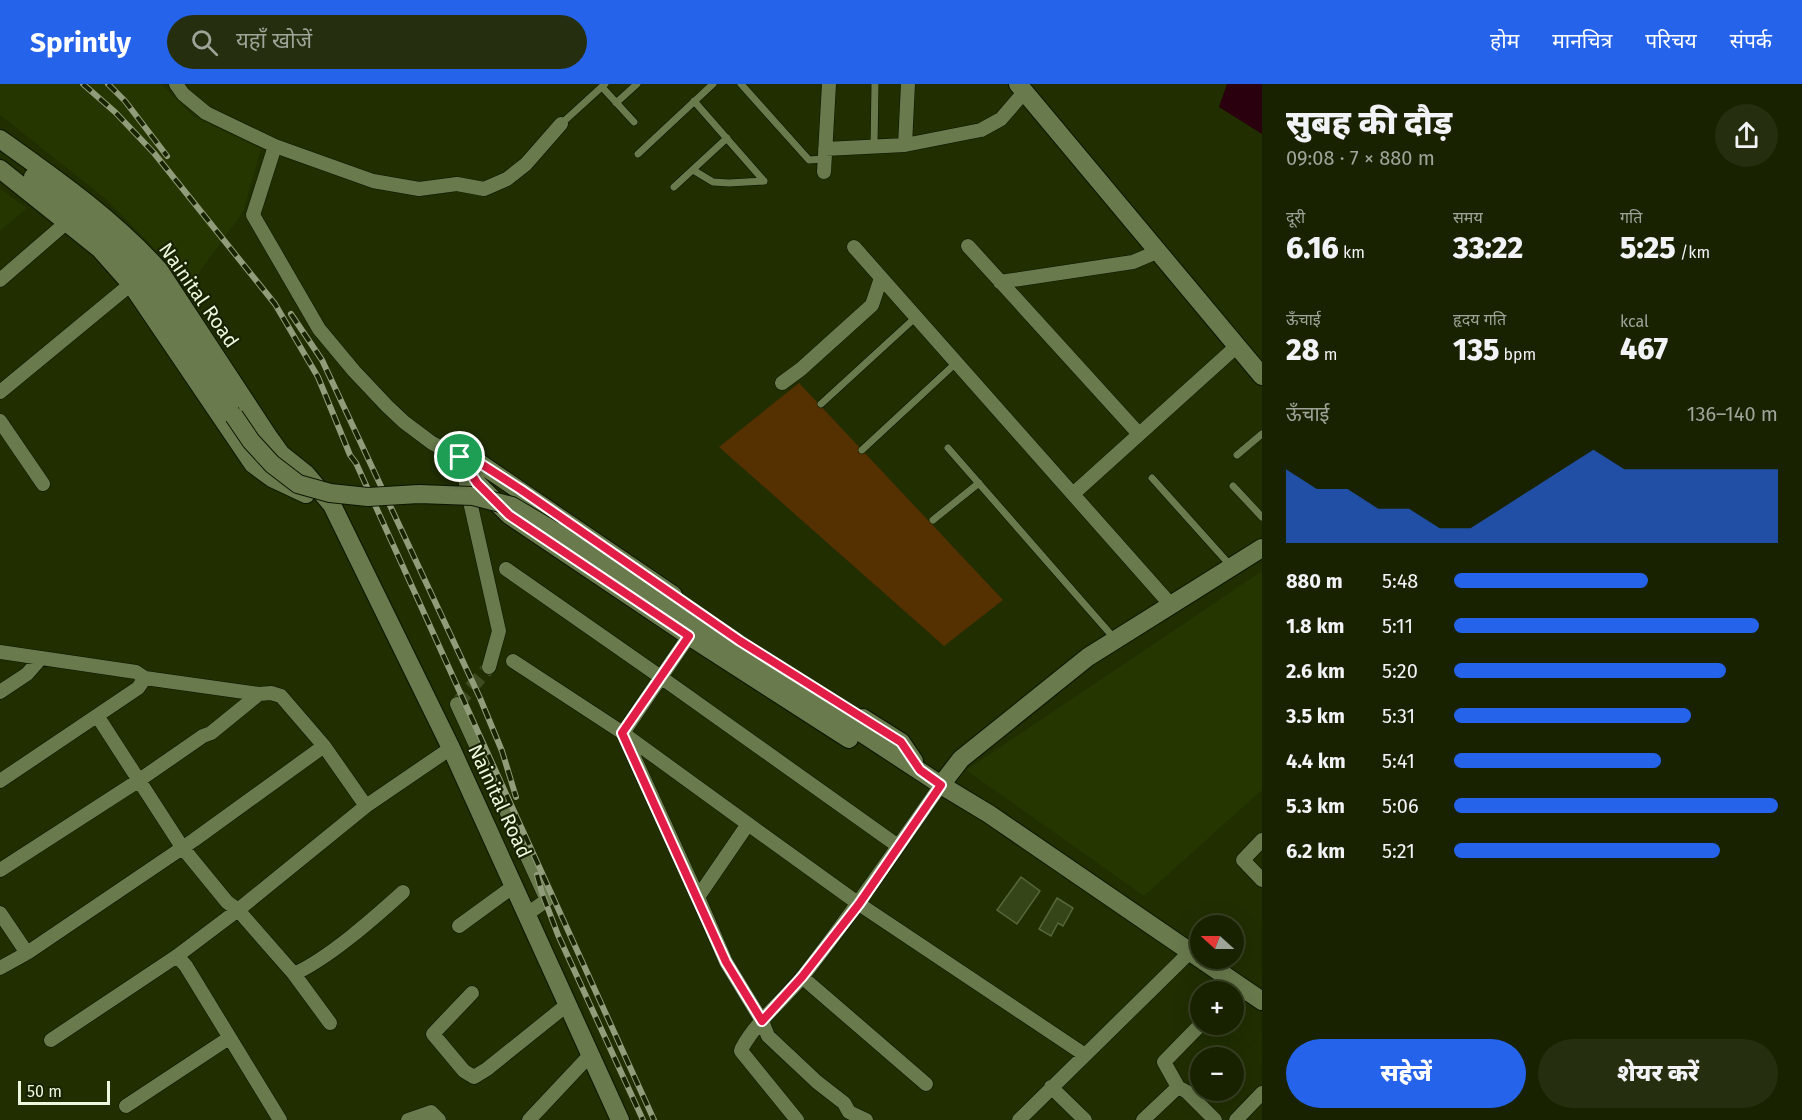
<!DOCTYPE html>
<html lang="hi">
<meta charset="utf-8">
<style>
body{margin:0;font-family:"Fira Sans","Noto Sans Devanagari",sans-serif;background:#252f0f;color:#f1f3f6;height:100vh;display:flex;flex-direction:column;font-size:22px;white-space:nowrap}
*{box-sizing:border-box;margin:0}
p{font-size:20px;color:#9fa499}
.icon{flex:none;width:33px;height:33px;fill:none;stroke:currentColor;stroke-width:2;stroke-linecap:round;stroke-linejoin:round}
.map{position:relative;flex:1;overflow:hidden}
.panel{display:flex;flex-direction:column;background:#182200;width:540px}
.panel>*{flex:none}
.needle{width:39px;rotate:291deg}
.buttons{position:absolute;left:1190px;top:831px;display:grid;gap:12px}
.buttons a{display:grid;place-items:center;width:54px;height:54px;border-radius:50%;background:#182200;box-shadow:0 6px 24px #0002,0 0 0 2px #363f22;font-size:30px}
.scale{position:absolute;left:18px;bottom:15px;width:92px;box-sizing:border-box;padding-left:6px;border:3px solid #edf7de;border-top:0;font-size:16px;line-height:21px;white-space:nowrap;color:#edf7de;-webkit-text-stroke:4px #182302;paint-order:stroke}
.pin{position:absolute;display:grid;place-items:center;width:51px;height:51px;color:#fff;margin:-26px;border:3px solid #fff;border-radius:50%;box-shadow:0 2px 6px #0007}
.round{display:grid;place-items:center;flex:none;width:63px;height:63px;border-radius:32px;background:#252f0f}
.headline{display:flex;align-items:center;justify-content:space-between;height:102px;padding:0 24px}
h1{font-size:33px;font-weight:800;line-height:45px}
.metrics{display:grid;grid-template-columns:repeat(3,1fr);gap:9px;height:102px;padding:6px 24px}
.metrics div{display:grid;align-content:center}
.metrics b{font-size:30px;font-weight:800}
.metrics small{font-size:16px;font-weight:400}
.metrics p{font-size:16px}
.chart{height:168px;padding:12px 24px}
.chart p{display:flex;justify-content:space-between}
.chart svg{width:100%;height:108px;margin-top:6px;fill:#2563eb;opacity:.7}
.button{display:flex;gap:12px;margin-top:auto;padding:12px 24px}
.button a{flex:1;height:69px;border-radius:36px;background:#2563eb;color:#fff;font-size:24px;font-weight:800;line-height:69px;text-align:center}
.button a+a{background:#252f0f;color:#f1f3f6}
ul{padding:0 24px;list-style:none;font-size:20px}
li{display:grid;grid-template-columns:96px 72px 1fr;align-items:center;height:45px}
li i{height:15px;border-radius:8px;background:#2563eb}
header{display:flex;align-items:center;gap:36px;box-sizing:border-box;height:84px;padding:0 30px;background:#2563eb;color:#fff}
header strong{font-size:28px}
nav{display:flex;gap:33px;margin-inline-start:auto;font-size:21px}
.search{width:420px;height:54px;background:#252f0f;display:flex;align-items:center;gap:15px;box-sizing:border-box;padding:0 21px;border-radius:33px;color:#9fa499;font-size:22px}
main{display:flex;flex:1;min-height:0}
.map>svg:first-child{display:block}
</style>
<header>
<strong>Sprintly</strong>
<div class="search"><svg class="icon" aria-label="search" viewBox="0 0 24 24"><circle cx="10" cy="10" r="6"/><path d="M15 15l6 6"/></svg>यहाँ खोजें</div>
<nav><a>होम</a><a>मानचित्र</a><a>परिचय</a><a>संपर्क</a></nav>
</header>
<main>
<div class="map">
<svg width="1262" height="1036" viewBox="0 0 1262 1036">
<rect width="100%" height="100%" fill="#202e00"/>
<path fill="#263600" d="M0 0H161L193 32 261 65 243 128 190 201 107 116 0 31Z
M0 105 27 124 0 147Z
M1262 487V706L1144 812 966 686Z"/>
<path fill="#553000" d="M799 299 1003 516 944 562 719 363Z"/>
<path fill="#2a000e" d="M1227 0H1262V50L1219 23Z"/>
<path fill="#354518" stroke="#57673a" stroke-width="1.5" d="M1021 793 1040 807 1017 840 997 826Z
M1057 814 1073 824 1063 842 1058 839 1051 852 1039 845Z"/>
<g fill="none" stroke-linecap="round" stroke-linejoin="round">
<path stroke="#3f4c21" stroke-width="14" stroke-dasharray="14 7" stroke-linecap="butt" d="M457 620 489 583"/>
<defs>
<path id="lane" d="M741 0 809 76 824 75
M602 3 634 38
M694 17 764 97
M616 19 637 0
M561 40 605 0
M874 63 875 0
M638 70 713 0
M693 86 713 98 729 99 764 97
M674 103 727 54
M821 320 916 233
M948 364 1114 554
M862 366 957 278
M1237 371 1262 350
M1152 394 1230 481
M1233 402 1262 433
M933 436 979 399"/>
<path id="street" d="M176 0 183 10 206 29 275 62 373 97 419 105 457 100 484 105 507 95 526 80 561 40
M905 61 908 0
M275 62 253 131 319 245 354 287 387 322 404 338 432 359 460 373 499 547 489 583
M825 65 905 61 981 46 1001 35 1025 7
M824 88 829 0
M968 162 1139 350
M854 163 1171 521
M0 196 67 138
M1000 198 1133 178 1159 167
M782 299 801 285 872 221 881 194
M0 308 131 200
M0 337 43 400
M1073 410 1237 262
M506 485 662 594 898 762
M0 568 136 588 145 594 259 610 271 609 281 612 324 662
M513 577 623 649 689 552
M0 608 27 590 41 574
M457 620 547 816 527 830
M98 633 182 763 227 818 238 826 294 890 330 939
M623 649 698 813
M624 650 748 740
M0 697 138 604 145 594
M1262 756 1243 776 1262 796
M0 786 138 697 203 652 211 649 259 610
M0 829 27 869 194 756 324 662 366 722 451 664
M459 842 514 802
M177 872 186 882 280 1036
M0 884 27 869
M294 890C329 874 373 835 403 808
M802 893 926 1000
M472 909 433 950 464 987 474 993 487 985 568 920
M1201 940 1164 978 1178 1003 1187 1008 1215 1036
M51 956 177 872 238 826 366 722
M1051 1003 1085 1036
M126 1022 229 954
M408 1036 431 1028 439 1036
M529 1036 591 970
M797 1036 741 967 742 964C757 936 785 915 804 891 853 829 896 765 941 701
M866 1036 849 1028 844 1019 817 998 768 952 762 937 726 878 698 813 748 740 859 820 1085 971
M1019 1036 1189 869
M1143 1036 1178 1003
M1236 1036 1262 1009"/>
<path id="secondary" d="M1018 0 1262 292
M0 55C56 95 112 134 159 186L268 352 281 370 306 390 332 421 451 664 620 1036
M0 85 100 165 131 200 253 380 272 394 306 410
M33 93 99 146 142 189 229 323
M460 373 477 399 509 431 689 552 849 655
M460 373 475 376 673 511
M554 447 941 701 989 730 1262 917
M863 634 901 658 914 677
M941 701 961 675 1088 573 1262 464"/>
</defs>
<use href="#lane" stroke="#0b1500" stroke-width="8"/>
<use href="#street" stroke="#0b1500" stroke-width="15"/>
<use href="#secondary" stroke="#0b1500" stroke-width="20"/>
<use href="#lane" stroke="#697b4d" stroke-width="7"/>
<use href="#street" stroke="#697b4d" stroke-width="14"/>
<use href="#secondary" stroke="#697b4d" stroke-width="18"/>
<defs>
<path id="rail" d="M83 0 115 28 154 69 275 220 318 293 350 371 356 379 654 1036
M108 0 125 17 167 72
M291 230 322 276 480 614 502 667 516 713
M537 791 542 809 558 851 643 1036"/>
</defs>
<use href="#rail" stroke="#919c7a" stroke-width="6"/>
<use href="#rail" stroke="#182302" stroke-width="4" stroke-dasharray="11" stroke-linecap="butt"/>
<defs>
<path id="secondary-bridge" d="M234 332 251 357 272 380 298 400 330 409 368 413 419 410 473 412 512 422 554 447"/>
</defs>
<use href="#secondary-bridge" stroke="#0b1500" stroke-width="20" stroke-linecap="butt"/>
<use href="#secondary-bridge" stroke="#697b4d" stroke-width="18"/>
</g>
<g fill="none" stroke-linecap="round" stroke-linejoin="round">
<defs>
<path id="route" d="M460 373 475 376 520 405 740 557 901 658 920 686 941 701 859 820 802 893 762 937 726 878 622 649 689 552 509 431 477 399Z"/>
</defs>
<use href="#route" stroke="#fff" stroke-width="12"/>
<use href="#route" stroke="#e11d48" stroke-width="8"/>
</g>
<g text-anchor="middle" dominant-baseline="central" stroke-width="4.5" stroke-linejoin="round" paint-order="stroke">
<g font-size="20" fill="#edf7de" stroke="#182302">
<text transform="translate(199 211) rotate(55)">Nainital Road</text>
<text transform="translate(500 717) rotate(65)">Nainital Road</text>
</g>
</g>
</svg>
<div class="buttons">
<a><svg class="needle" viewBox="-14 -14 28 28"><path d="M0-13l5 13h-10z" fill="#e53935"/><path d="M0 13l5-13h-10z" fill="#9fa499"/></svg></a>
<a>+</a>
<a>−</a>
</div>
<div class="scale">50 m</div>
<div class="pin" style="left:460px;top:373px;background:#1e9e55"><svg class="icon" aria-label="arrive" viewBox="0 0 24 24"><path d="M6 21V4h12l-3 4 3 4H6"/></svg></div>
</div>
<section class="panel">
<div class="headline"><div><h1>सुबह की दौड़</h1><p>09:08 · 7 × 880 m</p></div><a class="round"><svg class="icon" aria-label="share" viewBox="0 0 24 24"><path d="M12 15V3M7 8l5-5 5 5M5 13v7h14v-7"/></svg></a></div>
<div class="metrics">
<div><p>दूरी</p><b>6.16<small> km</small></b></div>
<div><p>समय</p><b>33:22</b></div>
<div><p>गति</p><b>5:25<small> /km</small></b></div>
</div>
<div class="metrics">
<div><p>ऊँचाई</p><b>28<small> m</small></b></div>
<div><p>हृदय गति</p><b>135<small> bpm</small></b></div>
<div><p>kcal</p><b>467</b></div>
</div>
<div class="chart"><p><span>ऊँचाई</span>136–140 m</p>
<svg viewBox="0 0 160 44" preserveAspectRatio="none"><path d="M0 44V14L10 22L20 22L30 30L40 30L50 38L60 38L70 30L80 22L90 14L100 6L110 14L120 14L130 14L140 14L150 14L160 14V44z"/></svg>
</div>
<ul>
<li><b>880 m</b>5:48<i style="width:60%"></i></li>
<li><b>1.8 km</b>5:11<i style="width:94%"></i></li>
<li><b>2.6 km</b>5:20<i style="width:84%"></i></li>
<li><b>3.5 km</b>5:31<i style="width:73%"></i></li>
<li><b>4.4 km</b>5:41<i style="width:64%"></i></li>
<li><b>5.3 km</b>5:06<i style="width:100%"></i></li>
<li><b>6.2 km</b>5:21<i style="width:82%"></i></li>
</ul>
<div class="button"><a>सहेजें</a><a>शेयर करें</a></div>
</section>
</main>
